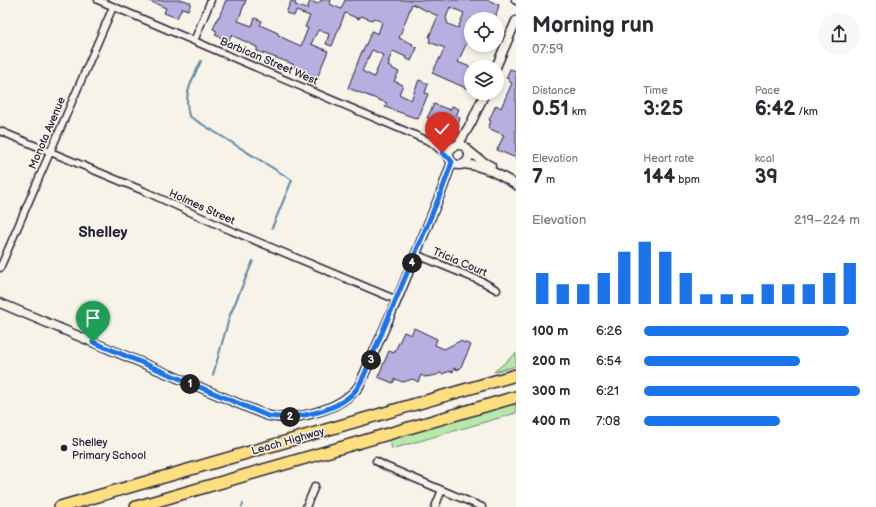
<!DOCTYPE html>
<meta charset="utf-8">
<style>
body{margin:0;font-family:"Balsamiq Sans",sans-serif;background:#f7f7f7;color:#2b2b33;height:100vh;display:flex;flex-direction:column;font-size:15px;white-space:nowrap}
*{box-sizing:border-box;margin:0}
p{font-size:13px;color:#7c7c81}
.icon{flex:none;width:22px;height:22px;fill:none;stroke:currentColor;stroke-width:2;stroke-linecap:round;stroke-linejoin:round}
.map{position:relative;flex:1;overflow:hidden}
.side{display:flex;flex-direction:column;background:#fff;width:360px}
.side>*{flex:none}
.controls{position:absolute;left:464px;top:12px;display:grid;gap:8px}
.controls a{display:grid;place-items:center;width:40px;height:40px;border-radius:50%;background:#fff;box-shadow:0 2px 6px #0003;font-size:20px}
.pin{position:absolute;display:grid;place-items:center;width:34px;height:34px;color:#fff;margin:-41px -17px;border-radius:50% 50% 50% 0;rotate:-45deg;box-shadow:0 0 4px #0007}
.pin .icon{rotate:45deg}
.km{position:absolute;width:20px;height:20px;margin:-10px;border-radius:50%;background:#222;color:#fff;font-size:11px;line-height:20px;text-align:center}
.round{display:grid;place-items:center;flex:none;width:42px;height:42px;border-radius:21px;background:#f7f7f7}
.head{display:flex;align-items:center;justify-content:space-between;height:68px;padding:0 16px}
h1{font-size:22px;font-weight:800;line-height:30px}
.metrics{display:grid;grid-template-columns:repeat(3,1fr);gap:6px;height:68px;padding:4px 16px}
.metrics div{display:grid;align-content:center}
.metrics b{font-size:20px;font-weight:800}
.metrics small{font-size:11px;font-weight:400}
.metrics p{font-size:11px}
.chart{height:112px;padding:8px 16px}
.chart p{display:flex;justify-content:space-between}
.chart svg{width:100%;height:72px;margin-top:4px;stroke:#1a73e8;stroke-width:6}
ul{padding:0 16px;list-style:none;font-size:13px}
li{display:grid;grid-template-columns:64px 48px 1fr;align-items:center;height:30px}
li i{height:10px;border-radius:5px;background:#1a73e8}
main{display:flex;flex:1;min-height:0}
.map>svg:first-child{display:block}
</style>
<main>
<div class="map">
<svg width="516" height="507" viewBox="0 0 516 507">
<rect width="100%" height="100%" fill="#f7f3e8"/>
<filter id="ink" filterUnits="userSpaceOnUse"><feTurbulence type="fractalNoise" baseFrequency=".025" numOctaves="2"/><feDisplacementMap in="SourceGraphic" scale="8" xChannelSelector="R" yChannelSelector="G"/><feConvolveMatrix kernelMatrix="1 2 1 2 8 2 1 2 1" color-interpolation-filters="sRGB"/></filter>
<g filter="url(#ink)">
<path fill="#b6e8a9" stroke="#6c8572" d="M516 353V366L494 372Z
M516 401V413L392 449 389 438Z"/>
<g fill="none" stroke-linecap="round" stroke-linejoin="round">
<path stroke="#6189a5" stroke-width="2" d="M201 61C192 81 183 93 189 116L292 180 272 228
M213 375 230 315 253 261
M242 507 243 504"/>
</g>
<path fill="#b6afe0" stroke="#22223b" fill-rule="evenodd" d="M147 0H184L191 3 188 10 182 8 177 18 164 13 166 8Z
M226 0H246L238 21 252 26 255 18 262 21 260 25 278 33V35L283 37V38L301 46 308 28 305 27 310 16 296 11 294 16 286 13 291 1 296 3 295 5 307 9 310 1 318 4 321 0H331L330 4 341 9 345 0H488L499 5 495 19H471V42L468 40 458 62 470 67 469 69 471 70V86L468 89 432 73 445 48 429 42 430 39 429 37 438 16 412 4 399 38 413 44 412 46 417 48 411 61 405 58 406 57 393 51 388 62H390L388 66 399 72 394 81 403 85 399 94 411 100 419 80 428 84 425 93 428 94 418 119 385 107 387 103 348 88 362 51H363L372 31 378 34 382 22 373 18 372 20 361 16 359 19 345 13 332 46 326 44 329 34 318 30 311 44 328 51 317 78 292 66 293 64 257 51V47L231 35 229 41 215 35 217 31 213 29 218 17H219ZM450 7 464 13 458 28 448 24 446 18ZM372 50 383 55 374 77 362 71Z
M510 69 516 71V158L497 150 504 135 488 128 491 121 489 120 496 105 501 108 512 83 508 81 509 79 506 78Z
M434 104 450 110 452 106 459 109 456 116 460 118 458 125 459 126 456 133 448 136 441 133 443 130 434 126 436 122 427 118Z
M414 328 437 339 435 345 444 349 460 341 471 345 460 369 458 368V370L454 368 453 372 451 371 444 373 443 374 439 373 437 375 425 377 421 375 418 382 413 379 403 382 395 379 393 383 378 377 389 351 394 353 404 332 411 335Z"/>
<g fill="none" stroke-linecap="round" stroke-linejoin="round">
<defs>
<path id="minor" d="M98 0 431 142 453 147
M515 0 516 1
M194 41 211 0
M0 131 144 191 225 228 397 300
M431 142 449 158
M415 254 483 282 497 290
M0 268 113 7
M376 461 385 466 482 507
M306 507 315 486
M435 507 442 490"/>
<path id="tertiary" d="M496 67 516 21
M449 155a10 10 0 1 1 20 0a10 10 0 1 1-20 0Z
M458 145 471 123 485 93
M469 151 480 160 491 166
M464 164C484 166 499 174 516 185
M0 303 263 414C291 424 341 410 359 386L397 300 442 190 452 162"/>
<path id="trunk" d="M60 507 516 375
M136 507 516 397"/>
</defs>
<use href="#minor" stroke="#22223b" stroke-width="9"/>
<use href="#tertiary" stroke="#22223b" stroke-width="11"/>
<use href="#trunk" stroke="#22223b" stroke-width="14"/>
<use href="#minor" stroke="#f7f3e8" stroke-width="6"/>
<use href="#tertiary" stroke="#f7f3e8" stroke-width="8"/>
<use href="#trunk" stroke="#fddf80" stroke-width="11"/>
</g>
</g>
<g fill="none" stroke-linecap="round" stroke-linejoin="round" filter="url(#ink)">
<defs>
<path id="route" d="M93 342 268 416C294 420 336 412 354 392 359 387 362 380 365 373L442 190 452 162 449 158 442 153"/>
</defs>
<use href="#route" stroke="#fff" stroke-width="8"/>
<use href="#route" stroke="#1a73e8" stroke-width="5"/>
</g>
<circle fill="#22223b" stroke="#f7f3e8" stroke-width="1.5" cx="64" cy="448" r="4"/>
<g text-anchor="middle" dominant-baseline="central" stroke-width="3" stroke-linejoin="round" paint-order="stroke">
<g font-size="11" fill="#22223b" stroke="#f7f3e8">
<text transform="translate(269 61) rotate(23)">Barbican Street West</text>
<text transform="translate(47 133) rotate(-67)">Monota Avenue</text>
<text transform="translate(202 207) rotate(24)">Holmes Street</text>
<text transform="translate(460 262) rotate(23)">Tricia Court</text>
<text transform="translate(288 441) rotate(-16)">Leach Highway</text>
</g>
<g font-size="11" fill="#22223b" stroke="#f7f3e8" text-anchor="start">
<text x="72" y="442">Shelley<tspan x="72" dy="13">Primary School</tspan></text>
</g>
<g font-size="15" font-weight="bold" fill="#22223b" stroke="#f7f3e8">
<text x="103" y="232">Shelley</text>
</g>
</g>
</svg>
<div class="controls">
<a><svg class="icon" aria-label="locate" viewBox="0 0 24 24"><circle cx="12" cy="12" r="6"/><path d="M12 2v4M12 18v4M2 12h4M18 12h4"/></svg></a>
<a><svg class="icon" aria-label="layers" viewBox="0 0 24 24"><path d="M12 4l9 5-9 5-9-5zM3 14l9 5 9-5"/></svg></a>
</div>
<div class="pin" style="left:93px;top:342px;background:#1e9e55"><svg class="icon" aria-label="arrive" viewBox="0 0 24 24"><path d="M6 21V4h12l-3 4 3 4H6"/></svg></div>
<div class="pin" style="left:442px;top:153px;background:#d93025"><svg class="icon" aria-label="check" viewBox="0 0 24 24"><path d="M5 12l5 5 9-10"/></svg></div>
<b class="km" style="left:190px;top:384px">1</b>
<b class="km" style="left:290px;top:417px">2</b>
<b class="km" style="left:371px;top:360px">3</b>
<b class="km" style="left:412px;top:263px">4</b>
</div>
<section class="side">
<div class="head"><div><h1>Morning run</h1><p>07:59</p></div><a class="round"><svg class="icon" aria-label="share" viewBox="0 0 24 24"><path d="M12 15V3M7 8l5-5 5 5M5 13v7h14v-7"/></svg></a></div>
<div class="metrics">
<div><p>Distance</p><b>0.51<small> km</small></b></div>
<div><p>Time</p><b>3:25</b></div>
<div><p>Pace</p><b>6:42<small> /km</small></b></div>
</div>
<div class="metrics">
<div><p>Elevation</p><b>7<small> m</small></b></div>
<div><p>Heart rate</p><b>144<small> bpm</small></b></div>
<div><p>kcal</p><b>39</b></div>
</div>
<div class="chart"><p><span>Elevation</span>219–224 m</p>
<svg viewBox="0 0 160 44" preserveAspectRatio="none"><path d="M5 44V25M15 44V32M25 44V32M35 44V25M45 44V12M55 44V6M65 44V12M75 44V25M85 44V38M95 44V38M105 44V38M115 44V32M125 44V32M135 44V32M145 44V25M155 44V19"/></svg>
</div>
<ul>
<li><b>100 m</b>6:26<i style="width:95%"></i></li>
<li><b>200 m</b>6:54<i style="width:72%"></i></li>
<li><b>300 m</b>6:21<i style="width:100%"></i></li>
<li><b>400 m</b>7:08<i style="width:63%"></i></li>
</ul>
</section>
</main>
